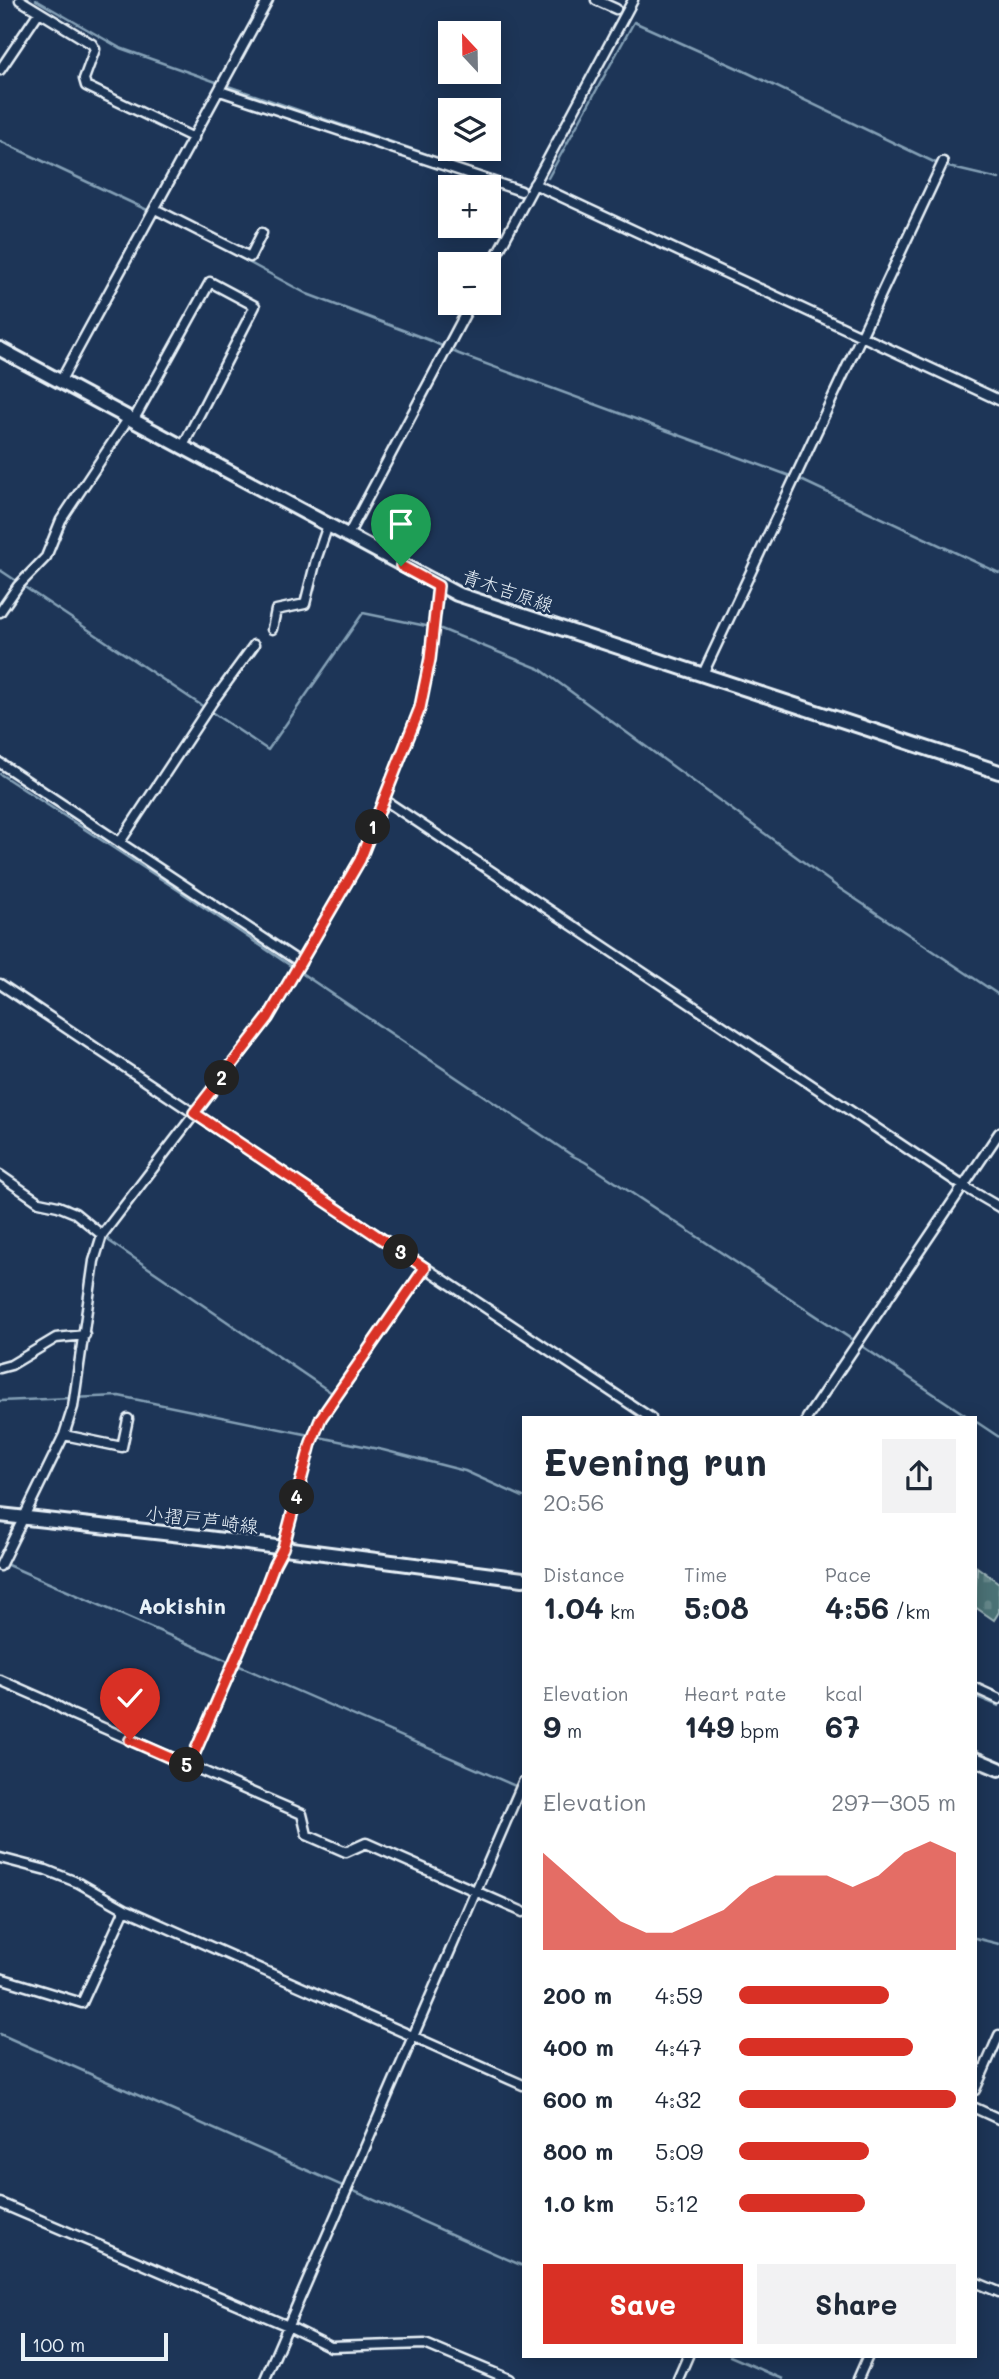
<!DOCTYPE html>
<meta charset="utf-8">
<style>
body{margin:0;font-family:Mali,"Klee One",sans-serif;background:#f2f2f3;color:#1f2937;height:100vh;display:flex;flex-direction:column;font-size:26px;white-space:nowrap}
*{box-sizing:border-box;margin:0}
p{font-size:23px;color:#747a83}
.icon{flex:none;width:38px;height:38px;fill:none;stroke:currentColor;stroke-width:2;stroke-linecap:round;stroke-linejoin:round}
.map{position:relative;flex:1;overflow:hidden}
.side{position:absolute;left:522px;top:1416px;width:455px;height:942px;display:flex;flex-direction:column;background:#fff;border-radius:0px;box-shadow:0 4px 18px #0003}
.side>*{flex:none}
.needle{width:46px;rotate:338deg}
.controls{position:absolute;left:438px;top:21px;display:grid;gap:14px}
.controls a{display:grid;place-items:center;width:63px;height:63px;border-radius:0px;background:#fff;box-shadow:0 4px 18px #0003;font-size:35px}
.scale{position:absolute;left:21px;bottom:18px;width:147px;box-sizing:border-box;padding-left:7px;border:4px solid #e8f1f8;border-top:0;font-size:19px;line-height:24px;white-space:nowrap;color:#e8f1f8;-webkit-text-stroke:5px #1d3557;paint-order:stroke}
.pin{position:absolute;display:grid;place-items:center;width:60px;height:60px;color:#fff;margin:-72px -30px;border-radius:50% 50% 50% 0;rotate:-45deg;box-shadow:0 0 7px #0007}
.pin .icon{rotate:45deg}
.km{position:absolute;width:35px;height:35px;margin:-18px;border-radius:50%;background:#222;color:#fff;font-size:19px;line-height:35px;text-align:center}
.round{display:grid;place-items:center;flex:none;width:74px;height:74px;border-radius:0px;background:#f2f2f3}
.head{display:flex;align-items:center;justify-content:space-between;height:119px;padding:0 21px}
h1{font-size:38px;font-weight:800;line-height:52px}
.figures{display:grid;grid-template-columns:repeat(3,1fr);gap:10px;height:119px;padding:7px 21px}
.figures div{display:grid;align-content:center}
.figures b{font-size:30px;font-weight:800}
.figures small{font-size:19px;font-weight:400}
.figures p{font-size:19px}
.chart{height:196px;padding:14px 21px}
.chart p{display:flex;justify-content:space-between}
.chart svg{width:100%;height:126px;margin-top:7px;fill:#d93025;opacity:.7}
.action{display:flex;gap:14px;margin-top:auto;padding:14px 21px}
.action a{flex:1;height:80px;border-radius:0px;background:#d93025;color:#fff;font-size:28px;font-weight:800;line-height:80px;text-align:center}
.action a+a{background:#f2f2f3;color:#1f2937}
ul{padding:0 21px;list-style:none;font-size:23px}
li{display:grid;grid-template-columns:112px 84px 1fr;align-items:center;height:52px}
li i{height:18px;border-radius:9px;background:#d93025}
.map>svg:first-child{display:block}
</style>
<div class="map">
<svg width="999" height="2379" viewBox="0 0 999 2379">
<defs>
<pattern id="cemetery-stones" width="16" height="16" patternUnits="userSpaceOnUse" patternTransform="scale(1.75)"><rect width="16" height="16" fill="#4b7276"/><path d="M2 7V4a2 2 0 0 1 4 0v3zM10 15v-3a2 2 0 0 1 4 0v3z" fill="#65878a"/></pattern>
</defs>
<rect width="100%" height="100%" fill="#1d3557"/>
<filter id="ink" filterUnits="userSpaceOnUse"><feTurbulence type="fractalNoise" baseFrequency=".0143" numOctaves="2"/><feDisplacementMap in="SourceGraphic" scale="14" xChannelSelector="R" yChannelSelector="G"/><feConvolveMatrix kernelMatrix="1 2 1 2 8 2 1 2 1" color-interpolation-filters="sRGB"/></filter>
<g filter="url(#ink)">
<path fill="url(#cemetery-stones)" stroke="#9ab2b7" stroke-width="2" d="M977 1567 999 1583V1612L994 1620 975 1607Z"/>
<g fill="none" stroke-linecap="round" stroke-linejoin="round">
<path stroke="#84a0b6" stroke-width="2.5" d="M36 0 120 48 219 83
M225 85 517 185
M0 141 160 216
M944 166 999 179
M548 178 634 22 744 71 938 164
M191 231 307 294 429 340 459 354 801 480 999 573
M0 570 18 582
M23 586 268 750 363 613 441 629 540 669 839 888 999 995
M0 774 178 890 573 1156 585 1162 970 1418
M0 1170 42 1198 68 1204 74 1209
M83 1214 102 1230
M105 1235 109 1241 332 1393
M0 1401 119 1396 383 1450 465 1471 523 1497
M975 1421 999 1437
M3 1563 520 1788
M975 1696 999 1706
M975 1938 999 1944
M0 2034 523 2266
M730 2356 783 2379"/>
<defs>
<path id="minor" d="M20 0 92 44 95 49 84 79 86 86 194 138
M596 0 616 9
M0 70 39 12
M220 91 521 191
M534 184 999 400
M155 209 250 257 262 233
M488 271 633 0
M60 382 268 0
M133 421 210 282 255 306 182 448
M348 535 471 303
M0 612 18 586 46 557 61 520 128 419
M272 629 276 610 305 604 316 560 328 525
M702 676 943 162
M0 763 301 963
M383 799 963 1186 999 1207
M120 842 211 704 254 645
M0 984 651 1418
M0 1175 39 1202 58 1206 75 1213 102 1235
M0 1368 11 1365 56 1338 85 1335
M807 1418 999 1133
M64 1435 122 1447 128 1419
M0 1566 64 1435 73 1407 94 1261 102 1235 268 1018 360 860 420 708 430 659 438 586
M0 1680 50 1702 71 1714 302 1814 307 1835 346 1852 366 1843 523 1912
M975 1688 999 1699
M189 1766 260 1602 274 1565 283 1548 311 1443 321 1418 425 1268
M0 1858 46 1870 79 1883 125 1909 523 2085
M0 1978 82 2003 125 1909
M975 2090 999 2035
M975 2108 999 2119
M0 2203 288 2326 331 2347 425 2344 509 2379
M975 2282 999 2292
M265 2379 523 1782
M678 2379 688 2356
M858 2379 868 2356"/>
<path id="secondary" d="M0 349 457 594 999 772
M0 1515 200 1537 523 1579
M975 1759 999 1769"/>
</defs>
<use href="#minor" stroke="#e8f1f8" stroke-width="13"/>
<use href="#secondary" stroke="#e8f1f8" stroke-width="18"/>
<use href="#minor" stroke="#1d3557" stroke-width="8"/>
<use href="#secondary" stroke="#1d3557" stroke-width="12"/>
</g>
</g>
<g fill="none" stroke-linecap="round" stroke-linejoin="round" filter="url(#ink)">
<defs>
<path id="route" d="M130 1740 189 1766 260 1602 274 1565 283 1548 311 1443 321 1418 425 1268 194 1113 268 1018 360 860 420 708 430 659 438 586 401 566"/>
</defs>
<use href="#route" stroke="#fff" stroke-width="14"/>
<use href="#route" stroke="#d93025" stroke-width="9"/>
</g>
<g text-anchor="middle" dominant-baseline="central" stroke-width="5" stroke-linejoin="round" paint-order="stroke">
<g font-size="19" fill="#e8f1f8" stroke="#1d3557">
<text transform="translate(508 590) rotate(19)">青木吉原線</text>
<text transform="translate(202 1519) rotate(7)">小摺戸芦崎線</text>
</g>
<g font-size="21" font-weight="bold" fill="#e8f1f8" stroke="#1d3557">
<text x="182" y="1605">Aokishin</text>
</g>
</g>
</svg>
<div class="controls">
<a><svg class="needle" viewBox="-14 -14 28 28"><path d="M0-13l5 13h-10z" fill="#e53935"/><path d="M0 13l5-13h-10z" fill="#747a83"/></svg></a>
<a><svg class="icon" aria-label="layers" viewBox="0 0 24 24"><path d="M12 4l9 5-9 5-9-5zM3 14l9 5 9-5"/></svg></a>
<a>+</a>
<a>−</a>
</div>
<div class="scale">100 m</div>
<div class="pin" style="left:401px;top:566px;background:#1e9e55"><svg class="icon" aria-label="arrive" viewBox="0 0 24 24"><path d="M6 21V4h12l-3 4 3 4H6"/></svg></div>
<div class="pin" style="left:130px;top:1740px;background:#d93025"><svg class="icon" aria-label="check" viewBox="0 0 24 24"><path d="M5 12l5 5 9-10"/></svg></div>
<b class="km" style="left:373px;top:827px">1</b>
<b class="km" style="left:222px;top:1078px">2</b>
<b class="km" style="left:401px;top:1252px">3</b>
<b class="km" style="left:297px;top:1497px">4</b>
<b class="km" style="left:187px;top:1765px">5</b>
<section class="side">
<div class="head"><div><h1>Evening run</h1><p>20:56</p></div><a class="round"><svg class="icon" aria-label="share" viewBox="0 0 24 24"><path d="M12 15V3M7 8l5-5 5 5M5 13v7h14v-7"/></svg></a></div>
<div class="figures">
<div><p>Distance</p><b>1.04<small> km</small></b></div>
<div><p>Time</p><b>5:08</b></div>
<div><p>Pace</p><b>4:56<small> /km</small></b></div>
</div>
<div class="figures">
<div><p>Elevation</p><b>9<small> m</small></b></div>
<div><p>Heart rate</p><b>149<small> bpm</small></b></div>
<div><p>kcal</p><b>67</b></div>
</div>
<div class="chart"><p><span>Elevation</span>297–305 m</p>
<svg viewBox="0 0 160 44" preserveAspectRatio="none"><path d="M0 44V10L10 18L20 26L30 34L40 38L50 38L60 34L70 30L80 22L90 18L100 18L110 18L120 22L130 18L140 10L150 6L160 10V44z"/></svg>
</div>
<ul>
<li><b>200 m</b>4:59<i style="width:69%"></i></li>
<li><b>400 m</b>4:47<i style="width:80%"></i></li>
<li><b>600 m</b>4:32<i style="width:100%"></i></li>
<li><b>800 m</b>5:09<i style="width:60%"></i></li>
<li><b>1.0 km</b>5:12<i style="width:58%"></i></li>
</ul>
<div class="action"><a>Save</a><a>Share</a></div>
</section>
</div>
